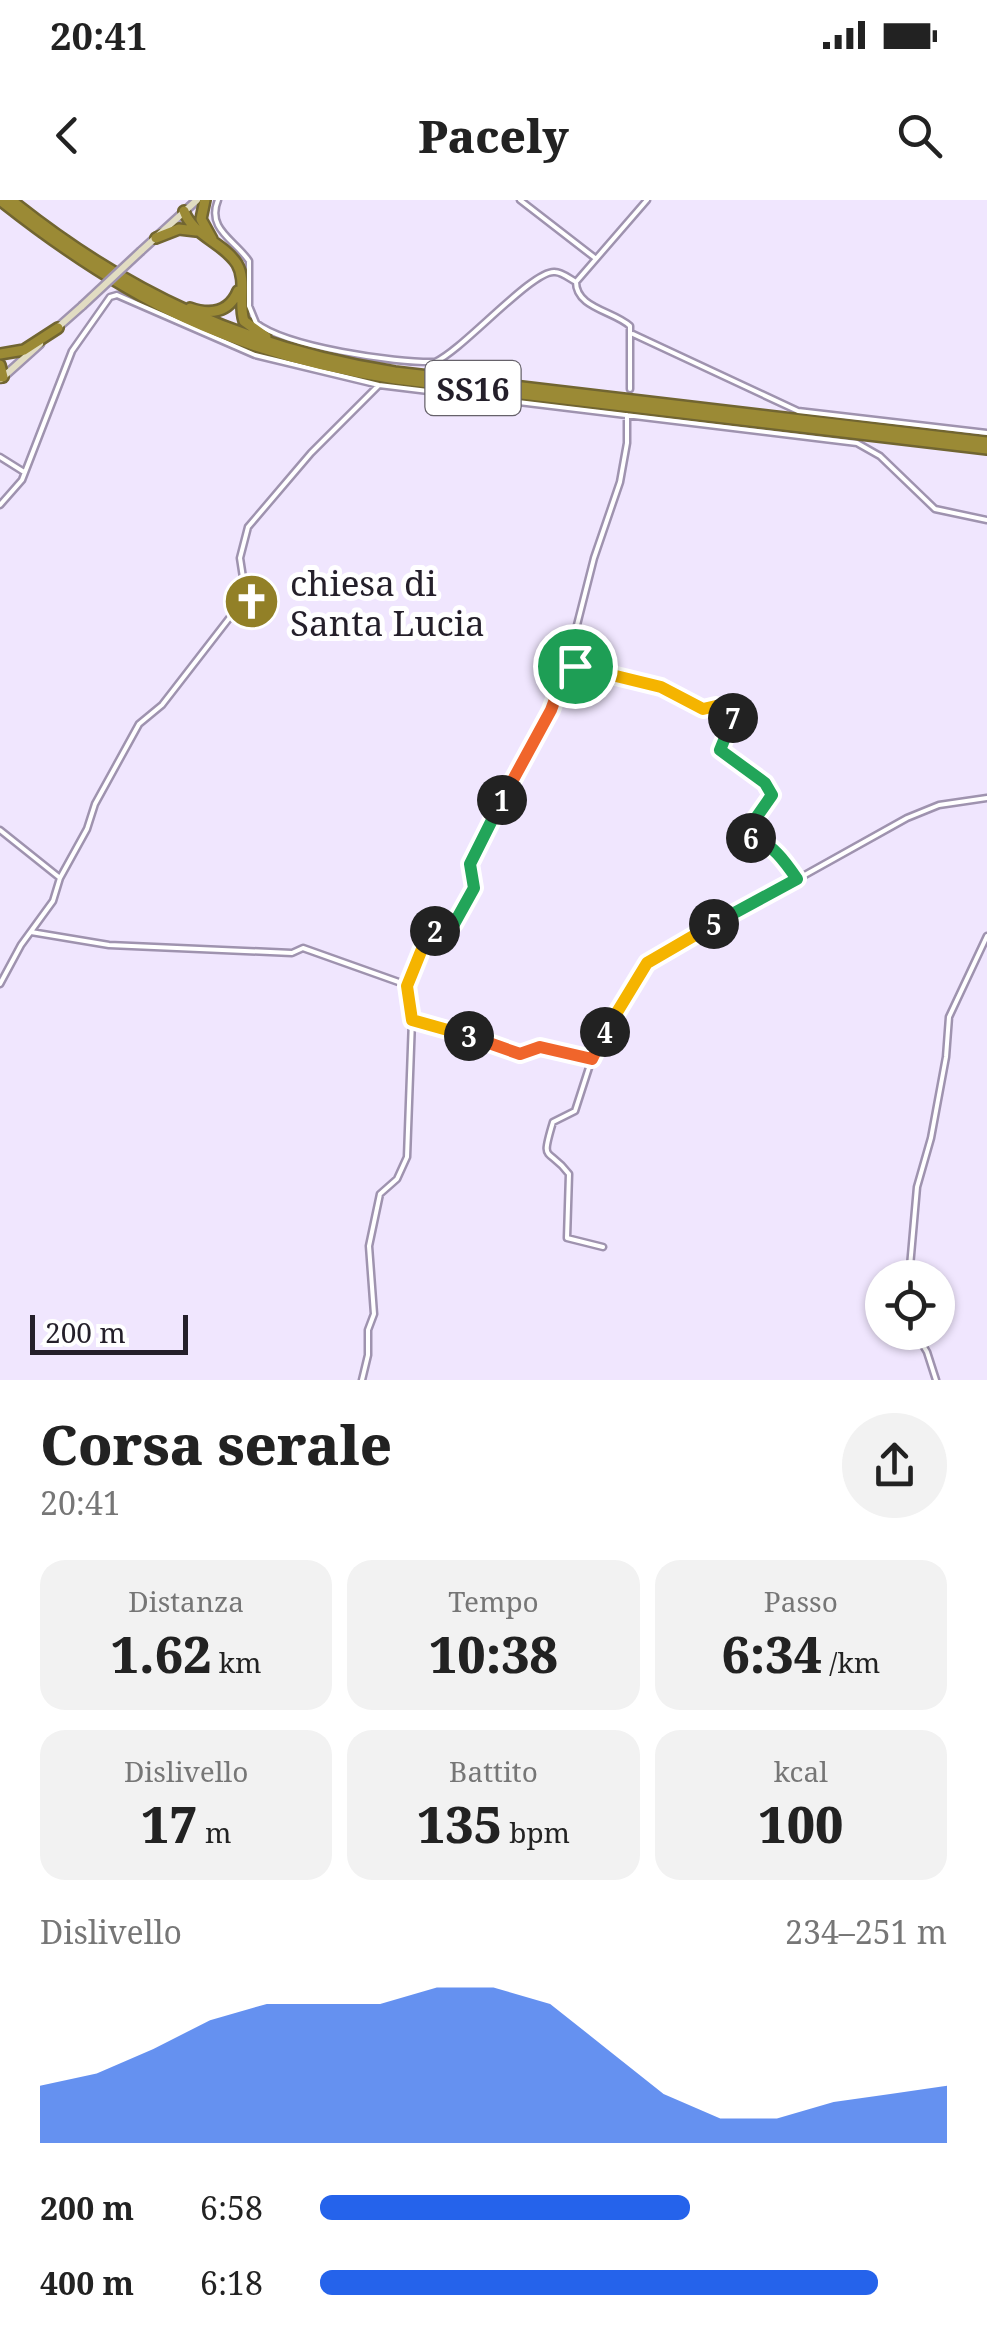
<!DOCTYPE html>
<html lang="it">
<meta charset="utf-8">
<style>
body{margin:0;font-family:"Noto Serif",serif;background:#f2f2f2;color:#222;height:100vh;display:flex;flex-direction:column;font-size:38px;white-space:nowrap}
*{box-sizing:border-box;margin:0}
p{font-size:32px;color:#767676}
.icon{flex:none;width:55px;height:55px;fill:none;stroke:currentColor;stroke-width:2;stroke-linecap:round;stroke-linejoin:round}
.map{position:relative;height:1180px;overflow:hidden}
.panel{display:flex;flex-direction:column;background:#fff;flex:1}
.panel>*{flex:none}
.controls{position:absolute;left:865px;top:1060px;display:grid;gap:20px}
.controls a{display:grid;place-items:center;width:90px;height:90px;border-radius:50%;background:#fff;box-shadow:0 2px 8px #0004;font-size:50px}
.scale{position:absolute;left:30px;bottom:25px;width:158px;box-sizing:border-box;padding-left:10px;border:5px solid #241f2a;border-top:0;font-size:28px;line-height:35px;white-space:nowrap;color:#241f2a;-webkit-text-stroke:8px #fff;paint-order:stroke}
.pin{position:absolute;display:grid;place-items:center;width:85px;height:85px;color:#fff;margin:-42px;border:5px solid #fff;border-radius:50%;box-shadow:0 2px 10px #0007}
.km{position:absolute;width:50px;height:50px;margin:-25px;border-radius:50%;background:#222;color:#fff;font-size:28px;line-height:50px;text-align:center}
.round{display:grid;place-items:center;flex:none;width:105px;height:105px;border-radius:52px;background:#f2f2f2}
.head{display:flex;align-items:center;justify-content:space-between;height:170px;padding:0 40px}
h1{font-size:55px;font-weight:800;line-height:75px}
.metrics{display:grid;grid-template-columns:repeat(3,1fr);gap:15px;height:170px;padding:10px 40px}
.metrics div{display:grid;align-content:center;border-radius:25px;background:#f2f2f2;text-align:center}
.metrics b{font-size:50px;font-weight:800}
.metrics small{font-size:28px;font-weight:400}
.metrics p{font-size:28px}
.chart{height:280px;padding:20px 40px}
.chart p{display:flex;justify-content:space-between}
.chart svg{width:100%;height:180px;margin-top:10px;fill:#2563eb;opacity:.7}
ul{padding:0 40px;list-style:none;font-size:32px}
li{display:grid;grid-template-columns:160px 120px 1fr;align-items:center;height:75px}
li i{height:25px;border-radius:12px;background:#2563eb}
.status{display:flex;justify-content:space-between;align-items:center;height:70px;padding:0 50px;background:#fff;direction:ltr}
.status svg{height:28px;fill:currentColor}
header{display:flex;justify-content:space-between;align-items:center;height:130px;padding:0 40px;background:#fff;font-size:45px;font-weight:800}
.map>svg:first-child{display:block}
</style>
<div class="status"><b>20:41</b><svg viewBox="0 0 49 12"><path d="M0 12V9h3v3zM5 12V6h3v6zM10 12V3h3v9zM15 12V0h3v12zM26 1h20v11H26zM47 4h2v5h-2z"/></svg></div>
<header><svg class="icon" aria-label="back" viewBox="0 0 24 24"><path d="M15 5l-7 7 7 7"/></svg>Pacely<svg class="icon" aria-label="search" viewBox="0 0 24 24"><circle cx="10" cy="10" r="6"/><path d="M15 15l6 6"/></svg></header>
<div class="map">
<svg width="987" height="1180" viewBox="0 0 987 1180">
<rect width="100%" height="100%" fill="#f0e6fe"/>
<g fill="none" stroke-linecap="round" stroke-linejoin="round">
<defs>
<path id="street" d="M218 0C206 29 235 40 249 61V106L256 123C287 147 394 163 435 162 464 149 533 69 555 72 562 72 570 79 576 82
M520 0 595 58
M633 134 798 211 987 233
M630 189V126C614 111 576 108 576 82L647 0
M0 257 24 272
M0 305 22 280 72 151 110 97 117 95 255 155 379 185 857 243 880 256 935 309 987 320
M568 464 661 487 703 509 717 506 731 514 733 521 721 542 720 550 765 583 772 595 752 622 748 635 768 646 797 679
M0 630 60 678
M31 732 109 745 292 753 303 748 407 785
M0 784 21 745 53 701 60 678 87 629 95 604 139 524 162 505 241 403 244 384 240 358 248 327 311 253 379 185
M412 820 464 837 472 836 520 854 540 847 592 859
M603 1047 567 1038 569 974C548 946 540 965 553 922L575 911 595 849 647 763 907 618 939 605 987 598
M909 1078 917 987 931 938 946 857 949 817 987 736
M915 1132 927 1152 936 1180
M362 1180 368 1155V1130L374 1114 369 1046 380 994 397 979 407 957 412 820 407 785 430 734 453 724 474 687 470 670 474 655 561 488 594 358 620 282 627 243V215"/>
<path id="secondary" d="M141 51 197 0
M56 129 82 106
M1 179 40 144"/>
<path id="highway" d="M0 0C126 100 235 155 395 179L987 249
M11 0C128 94 246 148 395 172L987 242
M205 0 201 19 212 39
M184 11C193 36 223 42 237 64 247 81 238 103 244 121L266 137
M156 38 179 29 196 31
M190 108C210 115 229 113 238 91
M0 154 24 150 58 128
M0 165 3 177H0"/>
</defs>
<use href="#street" stroke="#9f93af" stroke-width="9"/>
<use href="#secondary" stroke="#9f93af" stroke-width="11"/>
<use href="#highway" stroke="#716531" stroke-width="14"/>
<use href="#street" stroke="#fff" stroke-width="4"/>
<use href="#secondary" stroke="#e1dcc2" stroke-width="6"/>
<use href="#highway" stroke="#9b8a35" stroke-width="9"/>
<defs>
<path id="secondary-bridge" d="M82 106 141 51"/>
</defs>
<use href="#secondary-bridge" stroke="#9f93af" stroke-width="11" stroke-linecap="butt"/>
<use href="#secondary-bridge" stroke="#e1dcc2" stroke-width="6"/>
</g>
<g fill="none" stroke-linecap="round" stroke-linejoin="round">
<defs>
<path id="split-1" d="M502 600 551 510 568 464 575 466"/>
<path id="split-2" d="M435 731 454 724 474 688 470 664 502 600"/>
<path id="split-3" d="M435 731 426 739 407 786 412 820 469 836"/>
<path id="split-4" d="M469 836 520 854 540 847 592 859 605 832"/>
<path id="split-5" d="M605 832 647 763 714 724"/>
<path id="split-6" d="M714 724 797 679C786 663 771 641 751 638"/>
<path id="split-7" d="M733 518 720 550 765 583 772 595 749 628 747 632 751 638"/>
<path id="split-8" d="M575 466 661 487 703 509 716 506 733 518"/>
</defs>
<use href="#split-1" stroke="#fff" stroke-width="20"/>
<use href="#split-2" stroke="#fff" stroke-width="20"/>
<use href="#split-3" stroke="#fff" stroke-width="20"/>
<use href="#split-4" stroke="#fff" stroke-width="20"/>
<use href="#split-5" stroke="#fff" stroke-width="20"/>
<use href="#split-6" stroke="#fff" stroke-width="20"/>
<use href="#split-7" stroke="#fff" stroke-width="20"/>
<use href="#split-8" stroke="#fff" stroke-width="20"/>
<use href="#split-1" stroke="#f0652b" stroke-width="12"/>
<use href="#split-2" stroke="#22a559" stroke-width="12"/>
<use href="#split-3" stroke="#f5b400" stroke-width="12"/>
<use href="#split-4" stroke="#f0652b" stroke-width="12"/>
<use href="#split-5" stroke="#f5b400" stroke-width="12"/>
<use href="#split-6" stroke="#22a559" stroke-width="12"/>
<use href="#split-7" stroke="#22a559" stroke-width="12"/>
<use href="#split-8" stroke="#f5b400" stroke-width="12"/>
</g>
<defs>
<symbol id="church-disc" viewBox="-11 -11 22 22"><circle r="9.5" fill="#928027" stroke="#fff"/><path d="M-1.2-6h2.4v3.5h3.3v2.4h-3.3V6h-2.4V-.1h-3.3v-2.4h3.3Z" fill="#fff"/></symbol>
</defs>
<g fill-rule="evenodd">
<use href="#church-disc" x="220" y="370" width="63" height="63"/>
</g>
<g text-anchor="middle" dominant-baseline="central" stroke-width="10" stroke-linejoin="round" paint-order="stroke">
<rect fill="#fff" stroke="#66626a" stroke-width="2.5" x="425.5" y="161" width="95" height="54" rx="8"/>
<g font-size="32" font-weight="bold" fill="#241f2a">
<text x="473" y="188">SS16</text>
</g>
<g font-size="35" fill="#241f2a" stroke="#fff" text-anchor="start">
<text x="290" y="382">chiesa di<tspan x="290" dy="40">Santa Lucia</tspan></text>
</g>
</g>
</svg>
<div class="controls">
<a><svg class="icon" aria-label="locate" viewBox="0 0 24 24"><circle cx="12" cy="12" r="6"/><path d="M12 2v4M12 18v4M2 12h4M18 12h4"/></svg></a>
</div>
<div class="scale">200 m</div>
<div class="pin" style="left:575px;top:466px;background:#1e9e55"><svg class="icon" aria-label="arrive" viewBox="0 0 24 24"><path d="M6 21V4h12l-3 4 3 4H6"/></svg></div>
<b class="km" style="left:502px;top:600px">1</b>
<b class="km" style="left:435px;top:731px">2</b>
<b class="km" style="left:469px;top:836px">3</b>
<b class="km" style="left:605px;top:832px">4</b>
<b class="km" style="left:714px;top:724px">5</b>
<b class="km" style="left:751px;top:638px">6</b>
<b class="km" style="left:733px;top:518px">7</b>
</div>
<section class="panel">
<div class="head"><div><h1>Corsa serale</h1><p>20:41</p></div><a class="round"><svg class="icon" aria-label="share" viewBox="0 0 24 24"><path d="M12 15V3M7 8l5-5 5 5M5 13v7h14v-7"/></svg></a></div>
<div class="metrics">
<div><p>Distanza</p><b>1.62<small> km</small></b></div>
<div><p>Tempo</p><b>10:38</b></div>
<div><p>Passo</p><b>6:34<small> /km</small></b></div>
</div>
<div class="metrics">
<div><p>Dislivello</p><b>17<small> m</small></b></div>
<div><p>Battito</p><b>135<small> bpm</small></b></div>
<div><p>kcal</p><b>100</b></div>
</div>
<div class="chart"><p><span>Dislivello</span>234–251 m</p>
<svg viewBox="0 0 160 44" preserveAspectRatio="none"><path d="M0 44V30L10 27L20 21L30 14L40 10L50 10L60 10L70 6L80 6L90 10L100 21L110 32L120 38L130 38L140 34L150 32L160 30V44z"/></svg>
</div>
<ul>
<li><b>200 m</b>6:58<i style="width:59%"></i></li>
<li><b>400 m</b>6:18<i style="width:89%"></i></li>
</ul>
</section>
